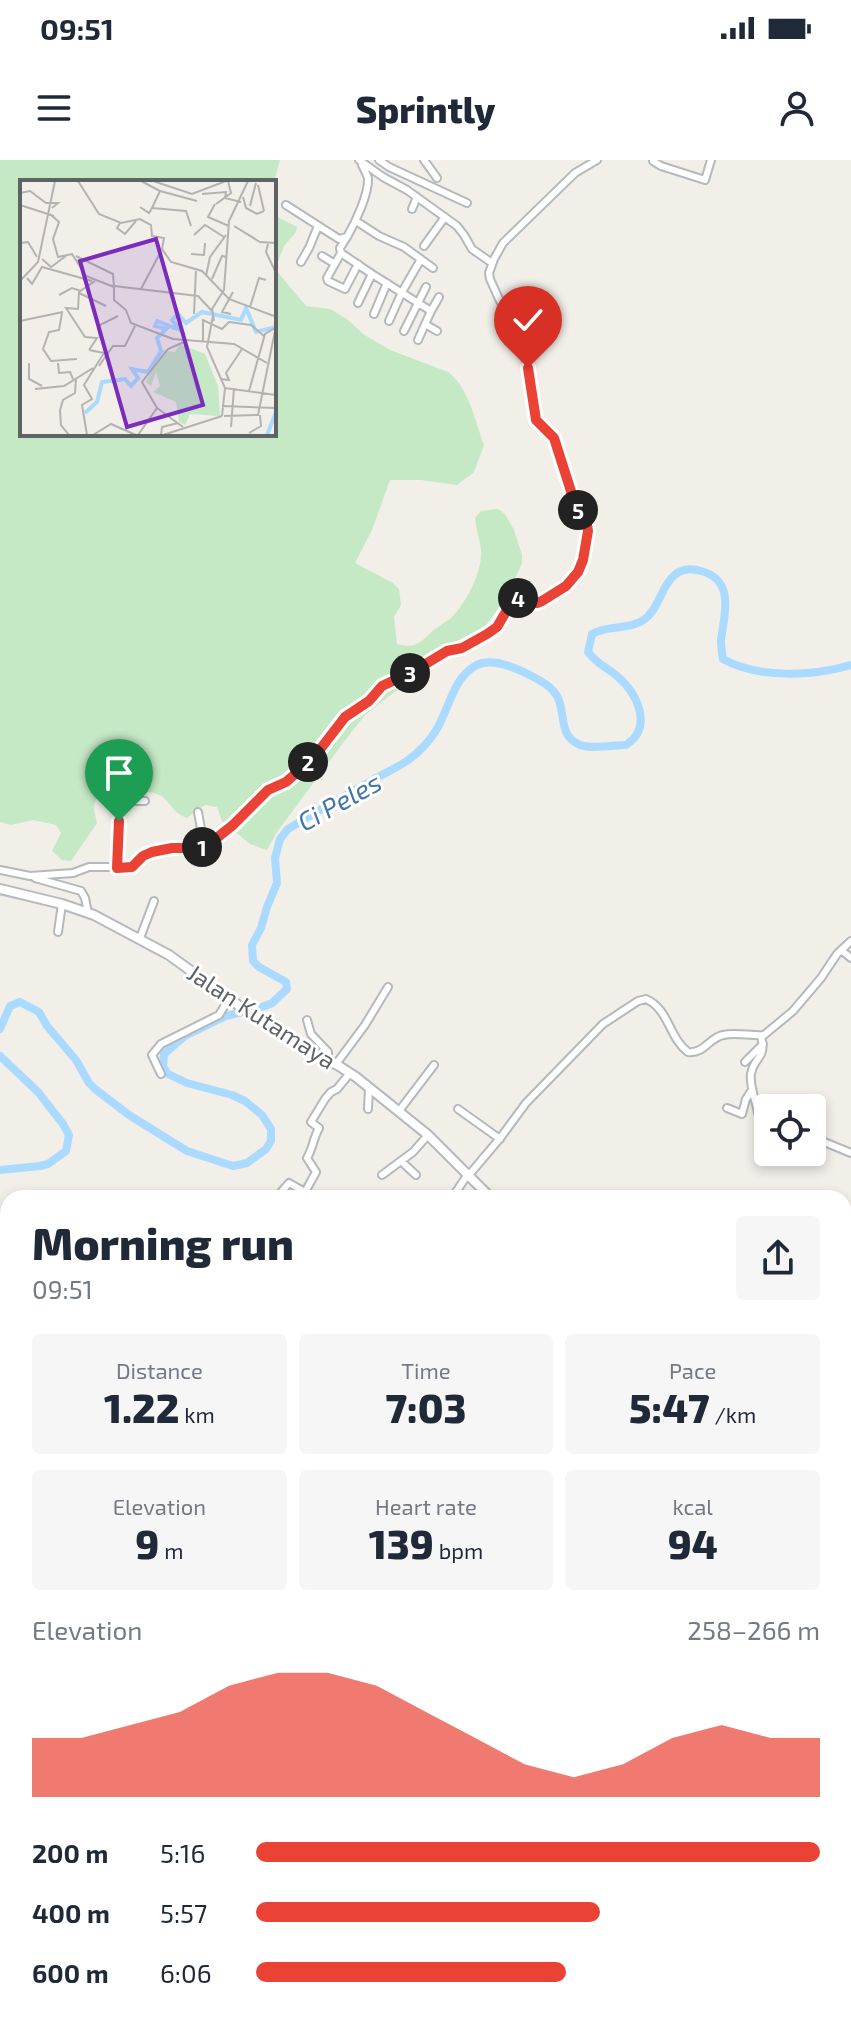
<!DOCTYPE html>
<meta charset="utf-8">
<style>
body{margin:0;font-family:"Exo 2",sans-serif;background:#f6f6f7;color:#1f2937;height:100vh;display:flex;flex-direction:column;font-size:30px;white-space:nowrap}
*{box-sizing:border-box;margin:0}
p{font-size:26px;color:#747a83}
.icon{flex:none;width:44px;height:44px;fill:none;stroke:currentColor;stroke-width:2;stroke-linecap:round;stroke-linejoin:round}
.map{position:relative;flex:1;overflow:hidden}
.panel{position:absolute;left:0px;top:1030px;width:852px;height:828px;display:flex;flex-direction:column;background:#fff;border-radius:24px 24px 0 0;box-shadow:0 4px 12px #0003}
.panel>*{flex:none}
.buttons{position:absolute;left:754px;top:934px;display:grid;gap:16px}
.buttons a{display:grid;place-items:center;width:72px;height:72px;border-radius:8px;background:#fff;box-shadow:0 4px 12px #0003;font-size:40px}
.pin{position:absolute;display:grid;place-items:center;width:68px;height:68px;color:#fff;margin:-82px -34px;border-radius:50% 50% 50% 0;rotate:-45deg;box-shadow:0 0 8px #0007}
.pin .icon{rotate:45deg}
.km{position:absolute;width:40px;height:40px;margin:-20px;border-radius:50%;background:#222;color:#fff;font-size:22px;line-height:40px;text-align:center}
.round{display:grid;place-items:center;flex:none;width:84px;height:84px;border-radius:8px;background:#f6f6f7}
.head{display:flex;align-items:center;justify-content:space-between;height:136px;padding:0 32px}
h1{font-size:44px;font-weight:800;line-height:60px}
.figures{display:grid;grid-template-columns:repeat(3,1fr);gap:12px;height:136px;padding:8px 32px}
.figures div{display:grid;align-content:center;border-radius:8px;background:#f6f6f7;text-align:center}
.figures b{font-size:40px;font-weight:800}
.figures small{font-size:22px;font-weight:400}
.figures p{font-size:22px}
.chart{height:224px;padding:16px 32px}
.chart p{display:flex;justify-content:space-between}
.chart svg{width:100%;height:144px;margin-top:8px;fill:#ea4335;opacity:.7}
ul{padding:0 32px;list-style:none;font-size:26px}
li{display:grid;grid-template-columns:128px 96px 1fr;align-items:center;height:60px}
li i{height:20px;border-radius:10px;background:#ea4335}
.status{display:flex;justify-content:space-between;align-items:center;height:56px;padding:0 40px;background:#fff;direction:ltr}
.status svg{height:22px;fill:currentColor}
header{display:flex;justify-content:space-between;align-items:center;height:104px;padding:0 32px;background:#fff;font-size:36px;font-weight:800}
.map>svg:first-child{display:block}
</style>
<div class="status"><b>09:51</b><svg viewBox="0 0 49 12"><path d="M0 12V9h3v3zM5 12V6h3v6zM10 12V3h3v9zM15 12V0h3v12zM26 1h20v11H26zM47 4h2v5h-2z"/></svg></div>
<header><svg class="icon" aria-label="menu" viewBox="0 0 24 24"><path d="M4 6h16M4 12h16M4 18h16"/></svg>Sprintly<svg class="icon" aria-label="person" viewBox="0 0 24 24"><circle cx="12" cy="8" r="4"/><path d="M4 21q1-7 8-7t8 7"/></svg></header>
<div class="map">
<svg width="851" height="1858" viewBox="0 0 851 1858">
<rect width="100%" height="100%" fill="#f1efe8"/>
<path fill="#c5e8c5" d="M0 0H280L275 18 263 22H22V274H274V55L297 67 296 72 284 86 275 109 306 146 330 149 347 159 363 174 390 190 448 212C469 228 475 261 484 285L474 312 457 325 421 320H390L372 370 355 403 393 423 399 429 401 445 394 457 397 484C417 490 422 480 435 469 440 465 446 462 451 458 466 443 483 411 481 389 479 378 476 368 475 358L481 351 498 349 505 354 514 370 522 395V403L507 436 484 468 405 506 401 521 397 530 365 555 343 583 277 672 267 690 250 684 222 661 217 647 205 645 187 658C175 654 172 646 164 638 152 627 116 633 101 635 90 641 95 653 97 663L71 701 62 700 52 691 61 673 56 665 33 660 11 665 0 662Z"/>
<g fill="none" stroke-linecap="round" stroke-linejoin="round">
<path stroke="#aadaff" stroke-width="8" d="M0 869 10 846 20 842 39 852 47 866 76 900 89 923 95 929 129 955 187 991 233 1006 247 1003 266 989 271 981V969L262 955 245 941 232 935 187 923 168 914 163 907 164 894 185 876 226 856 260 848 272 843 287 829 286 822 259 807 253 801 252 785 261 768 267 747 277 723 275 698 280 679 288 669C316 652 344 636 373 620 391 609 408 604 423 587 429 581 434 574 438 567 449 547 454 518 475 506 493 495 523 511 539 520 546 524 553 529 557 536 566 551 558 575 578 584 588 590 614 585 626 585 654 567 637 533 617 516 605 506 598 505 588 492L592 474C609 464 629 471 645 459 660 447 661 425 677 413 685 408 692 408 701 411 736 420 724 456 721 480 721 487 722 493 723 499 759 519 812 516 851 505
M0 896 38 932 63 964 69 975 66 991 48 1004 40 1006 0 1010"/>
<defs>
<path id="minor" d="M359 0 383 17 407 30 457 66 464 75 472 89 492 103
M379 0 389 7 467 43
M424 0 437 18
M653 1 661 6 705 20 711 0
M286 45 339 79 347 77C355 63 369 34 368 18 367 15 363 7 362 5
M412 49 417 37
M356 61 379 76 404 87 433 108
M347 77 340 88 341 93 372 114 431 151 418 180
M424 86 445 57
M341 93 327 118 328 121 345 129 358 104
M322 96 335 104
M301 102 309 88 318 66
M358 143 372 114
M431 151 439 137
M374 154 387 123
M389 161 402 132 421 99
M425 164 437 171
M404 171 426 127
M198 652 204 686
M117 708 119 641H145
M0 710 30 716 73 713 89 707H126L135 705 143 696 152 692 172 688H196L204 686 233 665 268 630 286 622 293 616 312 598 345 557 369 541 382 526 414 511 447 491 462 488 487 474 497 466 514 438 539 442 569 424 580 408 588 371 587 365 577 350 554 278 536 260 528 208 520 177 499 139 490 119 489 113 494 99 503 83 575 13 597 0
M35 718 81 731 85 738 88 753
M58 772 62 744
M140 778 154 741
M841 790 851 798
M307 860 311 874 328 892V901
M761 876C767 899 754 896 751 914 749 925 756 941 758 953L768 959
M745 902 763 884
M336 904 365 865 388 827
M161 914 152 895 161 884 219 855 229 839
M727 948 742 954 746 939 752 930
M368 949 369 928
M458 949 500 979
M399 951 434 905
M812 966 814 960
M812 977 851 993
M778 993V992
M401 1001 416 1015
M382 1015 413 992 428 975
M469 1015 501 977 526 943 603 864 638 841 646 839C669 849 669 878 688 892 704 894 709 878 723 875 736 872 751 876 764 875L793 851 821 818 837 794 851 781
M456 1032 468 1014
M276 1038 289 1023 305 1032 316 1012 307 998C313 988 313 979 319 968L311 962 325 939 331 932 337 929 350 913
M844 1133 851 1132
M0 1263 8 1267
M844 1381 851 1385
M844 1407 851 1412
M844 1431 851 1414
M845 1475 851 1464
M844 1565 851 1567
M0 1611 8 1601
M0 1620 8 1625
M844 1632 851 1636
M0 1639 8 1629
M0 1663H8
M0 1691 8 1688
M801 1850 811 1858
M313 1853 320 1858"/>
<path id="secondary" d="M0 729 62 744 94 755 169 795 267 866 294 883 339 906 356 917 428 975 491 1038"/>
<path id="primary" d="M844 1538 851 1533
M844 1742 851 1749"/>
</defs>
<use href="#minor" stroke="#b5b8bc" stroke-width="10"/>
<use href="#secondary" stroke="#b6babf" stroke-width="12"/>
<use href="#primary" stroke="#f2c960" stroke-width="13"/>
<use href="#minor" stroke="#fff" stroke-width="6"/>
<use href="#secondary" stroke="#fff" stroke-width="8"/>
<use href="#primary" stroke="#fff2af" stroke-width="9"/>
</g>
<g fill="none" stroke-linecap="round" stroke-linejoin="round">
<defs>
<path id="route" d="M119 661 117 708 132 707 143 696 152 692 172 688H196L209 684 233 665 268 630 286 622 301 609 318 592 345 557 369 541 382 526 414 511 447 491 462 488 487 474 497 467 514 438 537 443 542 441 566 426 578 412 583 400 588 371 587 365 577 350 554 278 536 260 528 208"/>
</defs>
<use href="#route" stroke="#fff" stroke-width="16"/>
<use href="#route" stroke="#ea4335" stroke-width="10"/>
</g>
<g text-anchor="middle" dominant-baseline="central" stroke-width="6" stroke-linejoin="round" paint-order="stroke">
<g font-size="24" fill="#5f6368" stroke="#fff">
<text transform="translate(262 856) rotate(33)">Jalan Kutamaya</text>
</g>
<g font-size="26" font-style="italic" fill="#4174aa" stroke="#fff">
<text transform="translate(339 641) rotate(-29)">Ci Peles</text>
</g>
</g>
<g transform="translate(20 20)">
<rect width="256" height="256" fill="#f1efe8"/>
<path d="M160 164 185 174 198 206 200 236 170 234 165 245 159 242 156 222 133 212 140 206 136 192 131 206 126 202 142 170 155 172Z" fill="#c5e8c5"/>
<path fill="none" stroke="#aadaff" stroke-width="4" d="M65 233 77 222 82 202 105 199 111 206 118 198 112 189 128 192 141 171 137 158 146 149 135 146 137 141 160 150 152 140 158 134 166 143 182 132 221 140 226 128 236 152 256 147M247 255 256 232"/>
<path fill="none" stroke="#b3b3b1" stroke-width="2" d="M58 1 79 34 101 43 120 39 131 45 132 56 144 58 142 69 151 82 182 91 209 119 254 136M121 1 140 11 132 28M133 1 172 14 206 1M238 5 244 31M140 11 177 21M0 13 10 11 26 23H38L32 28M182 14 206 12 205 18 221 22M223 17 226 28 237 34 244 31M232 18 230 26 236 3M195 24 188 37 209 46M196 24 211 13 208 1M0 25 34 36M120 27 129 33 132 28 166 31 171 46M30 34 39 42 33 59 38 77 52 74 66 96 94 107V120L106 130 111 143 153 159 214 164 247 183M100 43 97 48 105 54 116 41M214 46 240 62 256 63M174 55 185 45 204 57M0 63 8 62 17 77M248 64 246 72 256 93M171 74 184 75 185 63M56 76 93 94 94 107M22 79 31 87 46 76M186 96 190 77 206 55M7 98 12 104 22 87 72 101M192 99 202 76 206 77M0 101 18 82 35 1M94 106 178 116 192 131M121 109 139 75M59 113 86 126M39 115 52 108 61 111M230 127 239 98 246 100M42 133 39 150 29 152 23 169 31 181 57 179M174 134 176 89M211 134 202 132 213 112M193 136 187 167 205 208 202 236M0 141 43 132M194 141 192 129 204 110 209 41 228 1M80 158 78 146 98 136M183 163V140L202 149 209 142 231 145 244 156M69 170 77 158 65 157 46 128 58 129 59 112 75 101M9 183V199L22 206M38 183 39 193 50 192 53 199M79 186 93 166H105L115 146M201 199 209 200 206 193 222 169M205 208 256 215M15 209 44 206 73 188M229 211 245 154 255 148M202 226 256 228M137 228 163 247M204 236 238 235 256 146M211 247 214 208M229 253 241 246 240 235M49 255 41 245 40 230 43 220 55 213 56 198M67 255 62 225 72 219 64 205 84 173 69 170M73 255 91 244 116 255M118 255 137 228 122 202 148 169 164 162M141 255 142 247 158 243M143 255 202 236"/>
<path fill="#7b2cbf" fill-opacity="0.15" stroke="#7b2cbf" stroke-width="4" d="M136 59 183 225 107 247 60 81Z"/>
<rect width="256" height="256" fill="none" stroke="#5f6368" stroke-width="4"/>
</g>
</svg>
<div class="buttons">
<a><svg class="icon" aria-label="locate" viewBox="0 0 24 24"><circle cx="12" cy="12" r="6"/><path d="M12 2v4M12 18v4M2 12h4M18 12h4"/></svg></a>
</div>
<div class="pin" style="left:119px;top:661px;background:#1e9e55"><svg class="icon" aria-label="arrive" viewBox="0 0 24 24"><path d="M6 21V4h12l-3 4 3 4H6"/></svg></div>
<div class="pin" style="left:528px;top:208px;background:#d93025"><svg class="icon" aria-label="check" viewBox="0 0 24 24"><path d="M5 12l5 5 9-10"/></svg></div>
<b class="km" style="left:202px;top:687px">1</b>
<b class="km" style="left:308px;top:602px">2</b>
<b class="km" style="left:410px;top:513px">3</b>
<b class="km" style="left:518px;top:438px">4</b>
<b class="km" style="left:578px;top:350px">5</b>
<section class="panel">
<div class="head"><div><h1>Morning run</h1><p>09:51</p></div><a class="round"><svg class="icon" aria-label="share" viewBox="0 0 24 24"><path d="M12 15V3M7 8l5-5 5 5M5 13v7h14v-7"/></svg></a></div>
<div class="figures">
<div><p>Distance</p><b>1.22<small> km</small></b></div>
<div><p>Time</p><b>7:03</b></div>
<div><p>Pace</p><b>5:47<small> /km</small></b></div>
</div>
<div class="figures">
<div><p>Elevation</p><b>9<small> m</small></b></div>
<div><p>Heart rate</p><b>139<small> bpm</small></b></div>
<div><p>kcal</p><b>94</b></div>
</div>
<div class="chart"><p><span>Elevation</span>258–266 m</p>
<svg viewBox="0 0 160 44" preserveAspectRatio="none"><path d="M0 44V26L10 26L20 22L30 18L40 10L50 6L60 6L70 10L80 18L90 26L100 34L110 38L120 34L130 26L140 22L150 26L160 26V44z"/></svg>
</div>
<ul>
<li><b>200 m</b>5:16<i style="width:100%"></i></li>
<li><b>400 m</b>5:57<i style="width:61%"></i></li>
<li><b>600 m</b>6:06<i style="width:55%"></i></li>
</ul>
</section>
</div>
